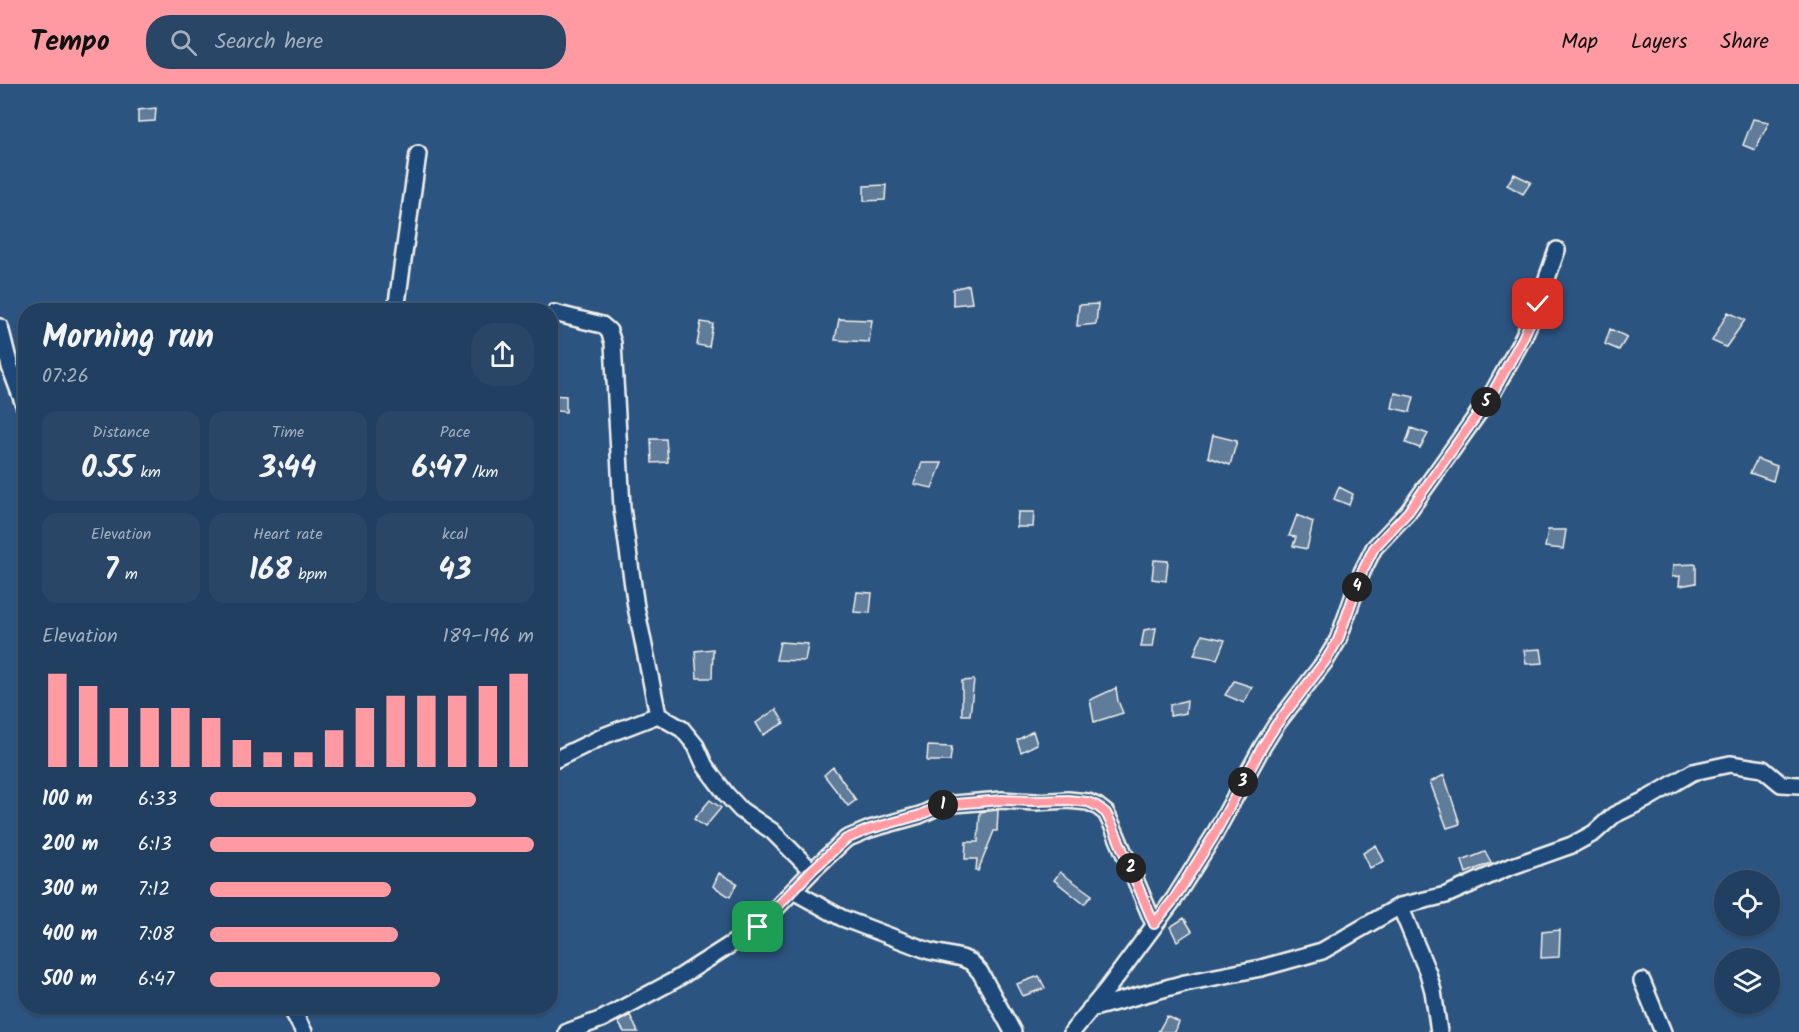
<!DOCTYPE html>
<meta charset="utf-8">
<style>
body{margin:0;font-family:Kalam,sans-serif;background:#294667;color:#f1f3f6;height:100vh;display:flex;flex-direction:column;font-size:22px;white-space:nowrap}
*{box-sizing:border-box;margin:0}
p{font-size:20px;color:#a2afbd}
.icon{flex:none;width:33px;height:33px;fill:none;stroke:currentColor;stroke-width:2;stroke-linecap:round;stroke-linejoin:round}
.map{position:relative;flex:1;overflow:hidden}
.side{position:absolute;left:18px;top:219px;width:540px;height:711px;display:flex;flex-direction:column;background:#213f61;border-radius:24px;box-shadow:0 2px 4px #0004,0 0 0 2px #3e5876}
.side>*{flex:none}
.buttons{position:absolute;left:1714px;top:786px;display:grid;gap:12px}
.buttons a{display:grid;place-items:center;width:66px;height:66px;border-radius:50%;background:#213f61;box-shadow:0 2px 4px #0004,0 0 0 2px #3e5876;font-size:30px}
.pin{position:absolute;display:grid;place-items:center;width:51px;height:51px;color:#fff;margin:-26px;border-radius:12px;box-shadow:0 3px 9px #0006}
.km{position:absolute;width:30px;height:30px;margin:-15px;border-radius:50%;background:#222;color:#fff;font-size:16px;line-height:30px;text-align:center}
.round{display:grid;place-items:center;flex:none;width:63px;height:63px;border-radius:24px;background:#294667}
.headline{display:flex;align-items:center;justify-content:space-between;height:102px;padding:0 24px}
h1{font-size:33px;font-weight:800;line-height:45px}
.metrics{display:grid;grid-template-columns:repeat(3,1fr);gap:9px;height:102px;padding:6px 24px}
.metrics div{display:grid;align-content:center;border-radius:15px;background:#294667;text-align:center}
.metrics b{font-size:30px;font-weight:800}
.metrics small{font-size:16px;font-weight:400}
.metrics p{font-size:16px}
.chart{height:168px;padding:12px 24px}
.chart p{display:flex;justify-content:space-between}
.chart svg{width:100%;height:108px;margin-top:6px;stroke:#ff9aa2;stroke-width:6}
ul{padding:0 24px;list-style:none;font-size:20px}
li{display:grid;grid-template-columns:96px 72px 1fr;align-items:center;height:45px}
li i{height:15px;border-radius:8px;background:#ff9aa2}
header{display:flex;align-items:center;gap:36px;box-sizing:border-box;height:84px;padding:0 30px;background:#ff9aa2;color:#111}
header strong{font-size:28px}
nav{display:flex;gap:33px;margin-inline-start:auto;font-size:21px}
.search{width:420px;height:54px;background:#294667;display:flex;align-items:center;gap:15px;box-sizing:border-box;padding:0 21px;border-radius:24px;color:#a2afbd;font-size:22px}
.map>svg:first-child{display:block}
</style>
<header>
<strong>Tempo</strong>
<div class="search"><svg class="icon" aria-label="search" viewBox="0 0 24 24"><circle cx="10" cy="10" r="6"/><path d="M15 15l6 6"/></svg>Search here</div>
<nav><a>Map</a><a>Layers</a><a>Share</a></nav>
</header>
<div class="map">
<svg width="1799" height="948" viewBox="0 0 1799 948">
<rect width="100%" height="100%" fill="#2c5481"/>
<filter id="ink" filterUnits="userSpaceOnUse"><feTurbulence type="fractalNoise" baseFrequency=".0167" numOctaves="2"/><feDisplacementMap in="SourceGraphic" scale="12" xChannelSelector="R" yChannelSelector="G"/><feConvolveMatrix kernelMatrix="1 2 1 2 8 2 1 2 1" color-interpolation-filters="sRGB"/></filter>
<g filter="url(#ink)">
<path fill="#5e7b9a" stroke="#f4f1e8" stroke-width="1.5" d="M156 24 155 37 138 38V26Z
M1753 35 1769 38 1755 66 1743 61Z
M1514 90 1531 98 1523 110 1507 101Z
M886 101 885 116 864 117V102Z
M969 201 972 219 953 221V205Z
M1098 220 1096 240 1077 242 1079 221Z
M1728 228 1745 236 1726 263 1712 257Z
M839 235 872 236 869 258 835 256Z
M701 238 713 240 709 263 697 261Z
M1610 245 1627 253 1619 266 1605 260Z
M1395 309 1414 313 1410 328 1392 324Z
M550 311 566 312V328L550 326Z
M1411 344 1428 350 1420 364 1406 359Z
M1213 351 1237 357 1230 381 1208 373Z
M651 355H666L668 378 652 379Z
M1757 375 1777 382 1773 397 1750 389Z
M922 379H942L932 404 914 400Z
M1339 403 1353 410 1349 421 1334 415Z
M1018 428H1034L1033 443H1017Z
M1297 431 1313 438 1307 465 1293 462 1296 453 1289 452Z
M1548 446H1566L1563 465 1545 463Z
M1154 476 1168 477 1166 497 1152 495Z
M1696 480V499L1679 502 1680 492 1672 493 1673 481Z
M857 508 872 509 870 529 854 528Z
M1156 544 1153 563H1141L1144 546Z
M1202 551 1225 556 1217 575 1194 571Z
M780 558 808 560 805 577 776 576Z
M713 565 712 594H697L695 567Z
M1541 565 1543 579 1526 580 1524 566Z
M974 596 970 631H962V597Z
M1234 597 1252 603 1244 619 1225 611Z
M1116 604 1118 617 1123 629 1094 638 1090 616Z
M1187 616 1186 629 1170 632V621Z
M776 625 784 639 763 651 756 639Z
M1033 647 1037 660 1021 668 1017 656Z
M928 662 952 663 950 677H927Z
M833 683 856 716 848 722 824 691Z
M1444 691 1460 740 1447 744 1430 698Z
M710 716 721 724 705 743 694 735Z
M998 726 997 747H994L978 787 976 786 977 775H965L966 758H978L980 728Z
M1376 761 1384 777 1370 784 1363 769Z
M1485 768 1491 779 1466 789 1462 777Z
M1060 788 1092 811 1084 820 1054 796Z
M719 789 737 799 730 813 713 802Z
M1184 834 1192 847 1177 857 1170 843Z
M1560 846 1559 873 1541 874 1542 848Z
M1039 892 1045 904 1023 912 1017 900Z
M630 931 638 948H624L618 938Z
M1167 932 1179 938 1175 948H1158Z"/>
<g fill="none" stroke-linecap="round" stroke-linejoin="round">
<defs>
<path id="minor" d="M396 226 418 70
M554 229 602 241 609 247 613 259 622 424 636 523 658 631 682 645 696 662 705 682 726 710 741 726 772 747 812 787
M0 243 10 283 26 326
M550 678 606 651 658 631
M793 807 842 834 929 867 962 874 971 878 980 888 1013 948
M1400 822 1428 889 1433 907 1439 948
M1642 897 1663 948
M290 922 304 948
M1090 925 1185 899 1261 884 1322 867 1400 822 1446 811 1507 784 1572 761 1594 749 1614 731 1647 715 1693 688 1730 680 1763 685 1781 700 1799 701
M567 948 602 935 675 896 758 843 812 787 846 755 870 745 920 731 942 721 1002 716 1035 718 1068 716 1088 718 1097 722 1106 729 1113 743 1154 840
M1072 948 1108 904 1174 815 1213 753 1261 665 1276 641 1326 576 1338 556 1362 488 1374 464 1408 428 1492 310 1523 254 1538 220 1557 166"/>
</defs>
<use href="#minor" stroke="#f4f1e8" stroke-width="20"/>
<use href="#minor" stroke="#1f4a7a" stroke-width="15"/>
</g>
</g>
<g fill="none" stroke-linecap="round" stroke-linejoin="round" filter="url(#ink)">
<defs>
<path id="route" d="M758 843 812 786 846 755 870 745 920 731 942 721 1002 716 1035 717 1068 716 1088 718 1097 722 1106 729 1113 743 1154 840 1174 815 1213 753 1261 665 1276 641 1326 576 1338 556 1362 488 1374 464 1408 428 1492 310 1523 254 1538 220"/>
</defs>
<use href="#route" stroke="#fff" stroke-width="12"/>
<use href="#route" stroke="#ff9aa2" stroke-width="8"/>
</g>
</svg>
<div class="buttons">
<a><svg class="icon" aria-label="locate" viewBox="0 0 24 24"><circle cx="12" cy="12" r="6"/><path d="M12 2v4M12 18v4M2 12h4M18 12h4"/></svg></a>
<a><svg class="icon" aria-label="layers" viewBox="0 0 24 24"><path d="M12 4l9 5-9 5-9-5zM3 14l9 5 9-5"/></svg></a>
</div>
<div class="pin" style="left:758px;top:843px;background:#1e9e55"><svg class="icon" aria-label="arrive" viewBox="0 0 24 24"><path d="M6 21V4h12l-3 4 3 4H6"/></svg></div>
<div class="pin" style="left:1538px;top:220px;background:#d93025"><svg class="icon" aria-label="check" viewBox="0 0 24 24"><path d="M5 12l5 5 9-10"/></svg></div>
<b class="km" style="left:943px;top:721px">1</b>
<b class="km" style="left:1131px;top:784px">2</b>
<b class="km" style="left:1243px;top:698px">3</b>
<b class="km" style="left:1357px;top:503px">4</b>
<b class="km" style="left:1486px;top:318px">5</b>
<section class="side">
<div class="headline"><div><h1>Morning run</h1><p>07:26</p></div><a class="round"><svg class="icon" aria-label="share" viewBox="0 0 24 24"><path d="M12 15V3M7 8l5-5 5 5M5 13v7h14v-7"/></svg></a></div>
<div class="metrics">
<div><p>Distance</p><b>0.55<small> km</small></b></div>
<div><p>Time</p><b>3:44</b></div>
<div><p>Pace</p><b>6:47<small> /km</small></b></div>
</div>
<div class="metrics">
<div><p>Elevation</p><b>7<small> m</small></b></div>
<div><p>Heart rate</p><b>168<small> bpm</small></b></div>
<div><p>kcal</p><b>43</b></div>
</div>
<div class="chart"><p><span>Elevation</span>189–196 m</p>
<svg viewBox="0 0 160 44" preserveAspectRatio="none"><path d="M5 44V6M15 44V11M25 44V20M35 44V20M45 44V20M55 44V24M65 44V33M75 44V38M85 44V38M95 44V29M105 44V20M115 44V15M125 44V15M135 44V15M145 44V11M155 44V6"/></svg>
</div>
<ul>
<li><b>100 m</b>6:33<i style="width:82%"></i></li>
<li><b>200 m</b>6:13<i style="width:100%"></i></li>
<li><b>300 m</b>7:12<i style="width:56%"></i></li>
<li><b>400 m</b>7:08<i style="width:58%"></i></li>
<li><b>500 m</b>6:47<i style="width:71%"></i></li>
</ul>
</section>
</div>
